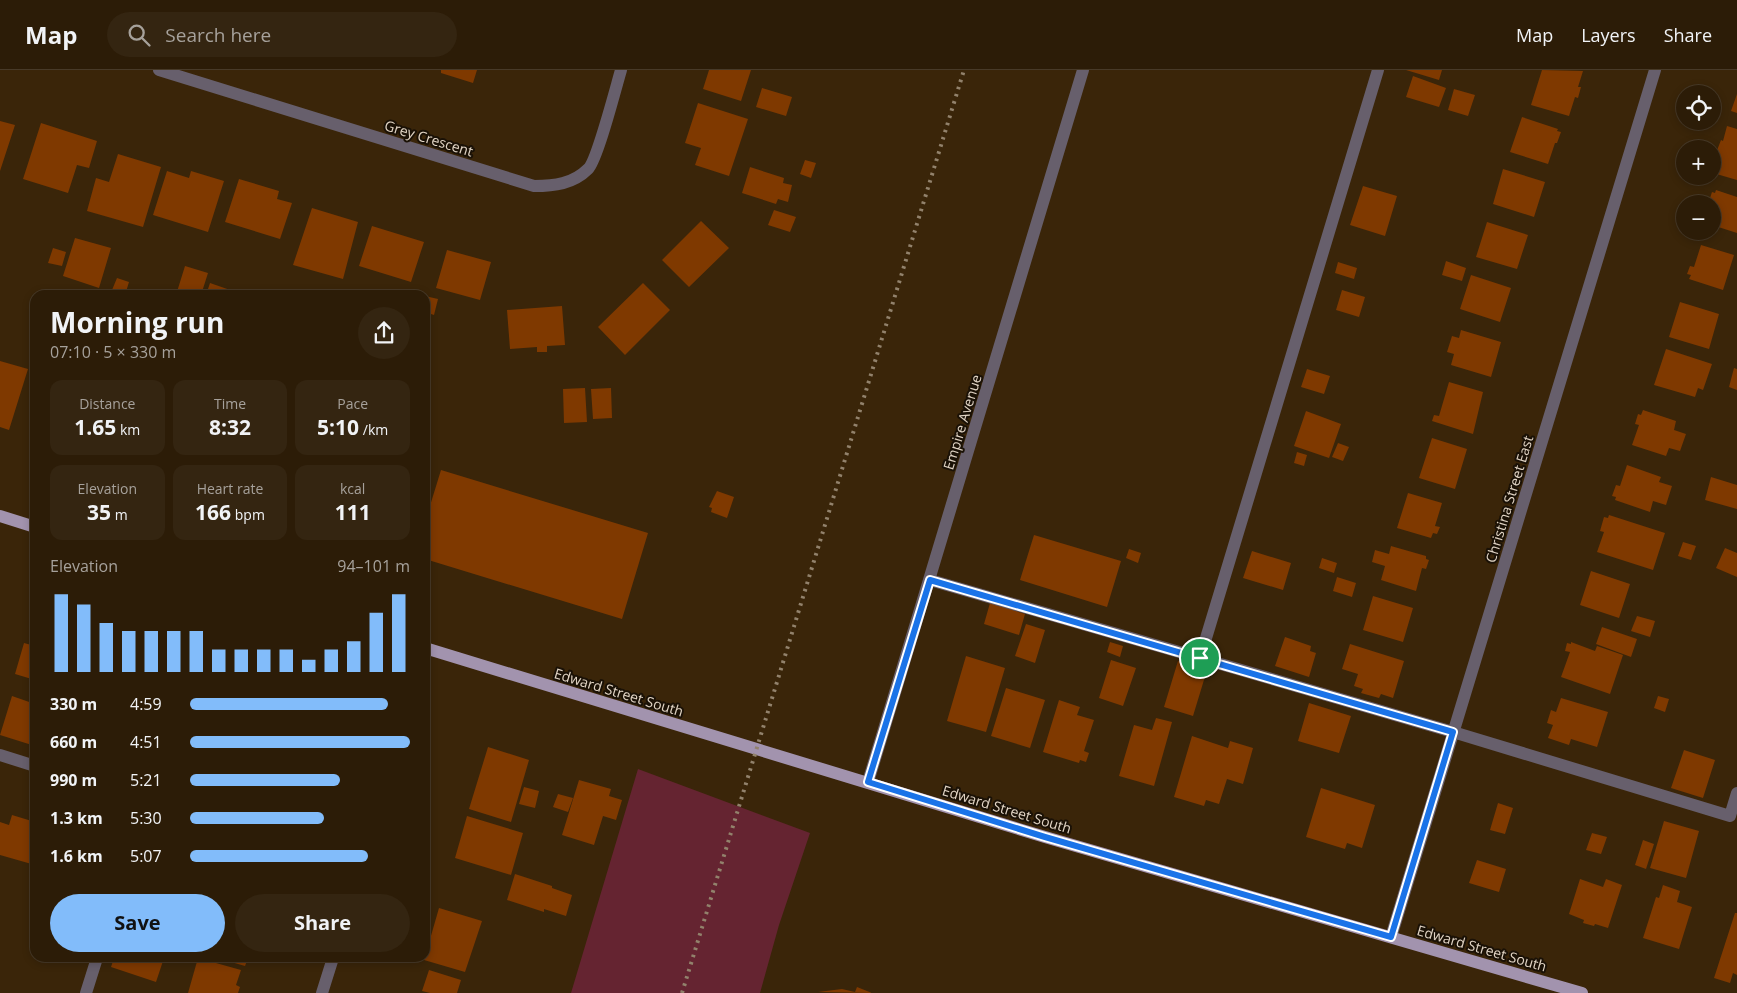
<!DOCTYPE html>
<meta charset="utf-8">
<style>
body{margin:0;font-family:"Open Sans",sans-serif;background:#342511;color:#f1f3f6;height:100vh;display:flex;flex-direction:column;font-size:19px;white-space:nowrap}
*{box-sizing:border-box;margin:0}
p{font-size:16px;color:#a6a19b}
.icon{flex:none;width:28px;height:28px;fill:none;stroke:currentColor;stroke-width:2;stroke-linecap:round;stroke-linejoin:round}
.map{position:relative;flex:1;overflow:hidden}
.sheet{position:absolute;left:30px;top:220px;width:400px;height:672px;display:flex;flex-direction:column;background:#2c1c07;border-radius:15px;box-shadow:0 2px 8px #0003,0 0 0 1px #483a28}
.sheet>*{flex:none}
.controls{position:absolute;left:1676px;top:15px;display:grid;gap:10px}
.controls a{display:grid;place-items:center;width:45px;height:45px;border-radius:50%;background:#2c1c07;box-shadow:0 2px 8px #0003,0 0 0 1px #483a28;font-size:25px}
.pin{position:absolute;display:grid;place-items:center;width:42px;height:42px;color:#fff;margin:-21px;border:2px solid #fff;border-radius:50%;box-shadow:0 1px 5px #0007}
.round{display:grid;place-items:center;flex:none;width:52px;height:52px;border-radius:26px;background:#342511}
.headline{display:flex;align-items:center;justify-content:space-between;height:85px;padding:0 20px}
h1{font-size:28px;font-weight:700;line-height:38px}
.stats{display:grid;grid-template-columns:repeat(3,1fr);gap:8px;height:85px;padding:5px 20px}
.stats div{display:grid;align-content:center;border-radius:12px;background:#342511;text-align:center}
.stats b{font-size:21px;font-weight:700}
.stats small{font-size:14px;font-weight:400}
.stats p{font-size:14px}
.chart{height:140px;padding:10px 20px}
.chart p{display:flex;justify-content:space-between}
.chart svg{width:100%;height:90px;margin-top:5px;stroke:#82bcfa;stroke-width:6}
.button{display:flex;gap:10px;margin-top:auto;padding:10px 20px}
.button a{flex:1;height:58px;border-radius:30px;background:#82bcfa;color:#111;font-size:20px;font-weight:700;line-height:58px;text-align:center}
.button a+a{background:#342511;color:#f1f3f6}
ul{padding:0 20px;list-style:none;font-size:16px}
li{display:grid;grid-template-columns:80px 60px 1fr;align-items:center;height:38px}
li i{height:12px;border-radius:6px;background:#82bcfa}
header{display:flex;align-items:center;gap:30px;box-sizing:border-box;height:70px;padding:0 25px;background:#2c1c07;border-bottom:1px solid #483a28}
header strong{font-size:24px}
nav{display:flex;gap:28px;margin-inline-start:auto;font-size:18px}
.search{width:350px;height:45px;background:#342511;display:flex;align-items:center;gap:12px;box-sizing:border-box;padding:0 18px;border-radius:28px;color:#a6a19b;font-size:19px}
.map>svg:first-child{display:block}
</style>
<header>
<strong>Map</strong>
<div class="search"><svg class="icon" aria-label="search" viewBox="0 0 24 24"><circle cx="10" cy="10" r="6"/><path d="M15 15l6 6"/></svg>Search here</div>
<nav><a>Map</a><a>Layers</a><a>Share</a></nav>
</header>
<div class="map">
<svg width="1737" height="923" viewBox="0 0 1737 923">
<rect width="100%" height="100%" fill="#3a2509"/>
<path fill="#652431" d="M638 699 810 763 779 855 760 923H571Z"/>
<path fill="#7f3900" d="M441 0H477L473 13 441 3Z
M709 0H751L741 31 703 19Z
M1406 0H1442L1439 10Z
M1542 0 1583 1 1578 17H1581L1578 28 1575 27 1569 46 1531 35Z
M1413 6 1446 18 1439 37 1406 27Z
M762 18 792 27 786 46 756 37Z
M1454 19 1475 25 1468 46 1448 40Z
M1737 24V43L1731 41Z
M698 33 748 49 729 106 695 95 701 78 685 73Z
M1522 47 1558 59 1557 61 1561 62 1557 73H1555L1548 94 1510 82Z
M0 51 15 55 0 101Z
M41 53 97 71 89 98 77 95 68 123 23 109Z
M1727 56 1737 59V110L1713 103 1719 84 1716 83 1721 70 1723 71Z
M118 84 161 97 143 157 87 141 96 108 109 112Z
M805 90 816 93 811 108 800 104Z
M750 97 784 108 783 113 792 115 788 132 778 129 776 134 742 123Z
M1503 99 1545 112 1534 147 1493 134Z
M167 101 189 108 191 101 224 111 208 162 153 145Z
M239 109 279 121 277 129 292 133 280 169 225 152Z
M1363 116 1397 126 1385 166 1350 155Z
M1716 120 1737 127V163L1712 155 1714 133 1709 131 1712 122 1715 123Z
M312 138 358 152 343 209 293 195Z
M774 140 796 147 790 162 768 155Z
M701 151 729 178 689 217 662 190Z
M1487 152 1528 165 1517 199 1476 187Z
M372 156 424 172 411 212 359 196Z
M75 168 111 178 99 218 63 206Z
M1701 175 1734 185 1723 220 1689 209 1691 205 1687 204 1690 196 1694 197Z
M53 178 66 182 62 196 48 193Z
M447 180 491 192 480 230 436 218Z
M1446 191 1466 198 1462 211 1442 205Z
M1338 192 1357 198 1354 209 1335 203Z
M185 196 208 203 201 225H176Z
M1471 205 1511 218 1500 252 1460 239Z
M117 208 129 212 125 225 112 220Z
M210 213 233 221 231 225H206Z
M643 213 670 240 625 285 598 257Z
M1342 220 1365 227 1359 247 1336 240Z
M425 226 438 229 434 245 425 242Z
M1680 232 1719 244 1709 279 1669 267Z
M562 236 565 275 547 276V282H537V277L510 279 507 240Z
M1461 260 1501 272 1491 307 1451 295 1454 284 1447 282 1452 266 1459 268Z
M1666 279 1712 294 1703 320 1698 318 1695 327 1654 315Z
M0 291 28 299 9 360 0 357Z
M1734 298 1737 299V320L1729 317Z
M1307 299 1330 306 1324 324 1301 317Z
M1449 312 1483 322 1473 364 1432 351 1434 345 1439 346Z
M585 318 587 352 564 353 563 319Z
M611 318 612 348 593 349 591 319Z
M1643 340 1676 351 1674 360 1686 364 1680 381 1669 378 1666 386 1632 375 1639 355 1635 354 1638 344 1641 345Z
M1306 341 1341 354 1329 388 1294 376Z
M1432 368 1467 379 1455 419 1419 408Z
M1338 373 1349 377 1343 391 1332 387Z
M1297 382 1307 385 1304 396 1294 393Z
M1627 395 1661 407 1659 412 1672 416 1666 435 1653 431 1650 442 1615 430 1616 427 1612 426 1616 415 1620 416Z
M441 400 648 463 622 549 425 489V452Z
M1711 407 1737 415V439L1705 430Z
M717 421 734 427 727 448 711 442 712 438 709 437Z
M1408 423 1442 433 1435 456 1440 457 1437 464 1433 463 1431 468 1397 458Z
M1609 445 1665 463 1653 500 1597 482 1604 462 1600 461 1604 447 1608 448Z
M1034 465 1121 491 1107 537 1020 510Z
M1683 472 1696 476 1691 490 1678 486Z
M1391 476 1426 486V489L1429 490 1426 499 1422 498 1416 521 1381 510 1385 496 1372 492 1375 480 1389 484Z
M1725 478 1737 483V507L1716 498Z
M1129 479 1141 483 1138 493 1126 488Z
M1252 481 1291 493 1283 520 1243 508Z
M1322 488 1337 493 1334 503 1319 498Z
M1591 501 1630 514 1619 548 1580 535Z
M1337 507 1356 513 1352 527 1333 521Z
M1373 526 1413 538 1403 572 1363 560Z
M990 533 1025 544 1019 565 984 554Z
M1637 546 1655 551 1650 567 1631 561Z
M1026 554 1045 560 1035 593 1015 586Z
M1602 557 1637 569 1631 587 1596 574Z
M1285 567 1311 576 1310 581 1316 583 1309 607 1275 596Z
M1110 572 1123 576 1120 587 1107 582Z
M1571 572 1595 581 1597 576 1623 585 1610 624 1561 607 1570 582 1565 581 1567 573 1571 574Z
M24 573 35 576V610L15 604Z
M1350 574 1404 591 1393 628 1381 624 1379 628 1361 623 1363 619 1354 616 1358 604 1342 599Z
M966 586 1005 598 986 662 947 651Z
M1111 590 1136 598 1123 636 1099 628Z
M1178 591 1207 600 1193 646 1164 637Z
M1006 618 1045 630 1030 678 991 666Z
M12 626 35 634V676L0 665Z
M1658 626 1669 629 1665 642 1654 638Z
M1561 628 1608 642 1597 677 1571 669 1569 675 1548 668 1553 655 1547 653 1551 640 1556 642Z
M1059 630 1080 637 1077 645 1094 650 1084 681 1089 683 1086 692 1080 690 1079 693 1043 682Z
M1309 633 1351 646 1339 683 1298 671Z
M1156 648 1172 652 1154 716 1119 706 1134 655 1152 660Z
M1192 666 1228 678 1230 671 1253 678 1243 714 1227 709 1219 734 1206 730 1204 736 1174 727Z
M488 677 529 690 511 752 469 739Z
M1684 680 1715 690 1703 728 1671 718Z
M579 710 611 719 609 726 622 730 616 750 603 746 594 775 562 765Z
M524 717 539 721 535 738 519 734Z
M1321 718 1375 735 1362 778 1347 773 1345 779 1306 767Z
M558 724 573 728 568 742 553 737Z
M1498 733 1513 738 1505 764 1490 760Z
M12 745 35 752V795L0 785V752L9 755Z
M467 746 523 763 511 805 455 788Z
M1664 751 1699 761 1686 808 1650 798Z
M1592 763 1607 767 1601 784 1586 780Z
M1643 770 1654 774 1646 799 1635 795Z
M1477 790 1506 799 1499 822 1469 813Z
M515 804 552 816V818L572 825 566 846 544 839V842L507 830Z
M1580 809 1603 817 1606 809 1622 815 1608 858 1595 854 1594 856 1583 853 1584 850 1569 844Z
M1663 815 1680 821 1677 832 1692 837 1679 879 1643 868 1656 827 1659 828Z
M439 838 482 851 465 902 424 890Z
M1735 843H1737V905L1733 903 1730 913 1714 908Z
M114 888H164L156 912 111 897Z
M198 888 241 900 236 915 240 917 238 923H188Z
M217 888H248L245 896Z
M429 900 461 910 457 923H430L422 921Z
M857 917 872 923 818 922 842 919 855 922Z"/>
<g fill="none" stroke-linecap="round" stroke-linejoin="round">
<path stroke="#675f6c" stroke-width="12" d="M159 0 534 116C554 116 573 114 588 99 597 91 616 17 621 0
M930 510 1200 588 1378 0
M1200 588 1453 662 1730 746 1737 723
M0 685 35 696
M868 712 1083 0
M1391 867 1655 0
M86 923 97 888
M322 923 333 888"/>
<path stroke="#a293ae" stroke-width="12" d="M0 446 35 457
M425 578 1045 767 1582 923"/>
<path stroke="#92826c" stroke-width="4" stroke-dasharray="2.5 5" stroke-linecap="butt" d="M682 923 964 0"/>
</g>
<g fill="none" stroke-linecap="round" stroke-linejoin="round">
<defs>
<path id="route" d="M930 510 1453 662 1391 867 1045 767 868 712Z"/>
</defs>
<use href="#route" stroke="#fff" stroke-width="10"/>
<use href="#route" stroke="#1a73e8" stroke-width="6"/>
</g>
<g text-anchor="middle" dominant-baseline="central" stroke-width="4" stroke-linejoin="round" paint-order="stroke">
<g font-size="14" fill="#e1d4c4" stroke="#1a1106">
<text transform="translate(429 68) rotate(17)">Grey Crescent</text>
<text transform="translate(962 352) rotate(-73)">Empire Avenue</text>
<text transform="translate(1509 429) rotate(-73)">Christina Street East</text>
<text transform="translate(619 622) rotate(17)">Edward Street South</text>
<text transform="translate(1007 739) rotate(17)">Edward Street South</text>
<text transform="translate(1482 878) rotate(16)">Edward Street South</text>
</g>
</g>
</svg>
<div class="controls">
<a><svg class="icon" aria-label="locate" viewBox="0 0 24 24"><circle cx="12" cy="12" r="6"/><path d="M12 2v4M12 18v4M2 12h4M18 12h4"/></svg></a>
<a>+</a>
<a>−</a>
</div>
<div class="pin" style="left:1200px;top:588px;background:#1e9e55"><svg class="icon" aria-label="arrive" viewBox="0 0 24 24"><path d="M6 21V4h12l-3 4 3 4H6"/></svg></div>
<section class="sheet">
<div class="headline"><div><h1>Morning run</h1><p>07:10 · 5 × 330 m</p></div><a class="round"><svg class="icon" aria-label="share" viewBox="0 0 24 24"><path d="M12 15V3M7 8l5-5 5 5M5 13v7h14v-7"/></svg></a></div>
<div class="stats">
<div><p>Distance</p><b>1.65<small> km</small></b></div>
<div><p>Time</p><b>8:32</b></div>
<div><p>Pace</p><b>5:10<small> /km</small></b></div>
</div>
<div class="stats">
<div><p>Elevation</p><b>35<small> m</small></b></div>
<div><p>Heart rate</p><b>166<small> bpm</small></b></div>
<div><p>kcal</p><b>111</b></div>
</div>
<div class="chart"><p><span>Elevation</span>94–101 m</p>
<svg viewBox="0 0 160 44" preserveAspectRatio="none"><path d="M5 44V6M15 44V11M25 44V20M35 44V24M45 44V24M55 44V24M65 44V24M75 44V33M85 44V33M95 44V33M105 44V33M115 44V38M125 44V33M135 44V29M145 44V15M155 44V6"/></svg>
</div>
<ul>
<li><b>330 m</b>4:59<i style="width:90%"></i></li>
<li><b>660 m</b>4:51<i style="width:100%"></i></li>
<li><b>990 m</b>5:21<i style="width:68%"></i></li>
<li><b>1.3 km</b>5:30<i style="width:61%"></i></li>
<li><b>1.6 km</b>5:07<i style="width:81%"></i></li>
</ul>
<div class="button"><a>Save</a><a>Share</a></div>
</section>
</div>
